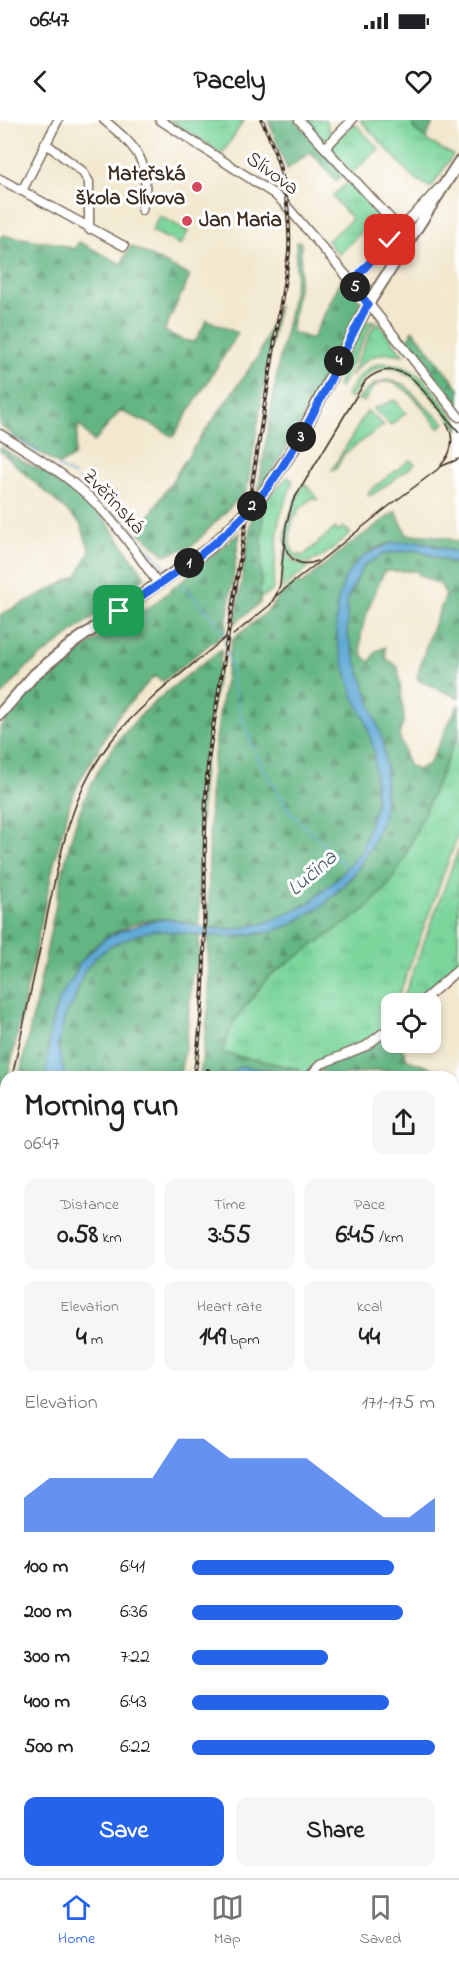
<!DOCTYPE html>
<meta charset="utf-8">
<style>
body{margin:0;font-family:"Indie Flower",sans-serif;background:#f6f6f6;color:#202124;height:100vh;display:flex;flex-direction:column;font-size:22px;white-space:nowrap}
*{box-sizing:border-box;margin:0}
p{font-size:20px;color:#757577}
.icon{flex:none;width:33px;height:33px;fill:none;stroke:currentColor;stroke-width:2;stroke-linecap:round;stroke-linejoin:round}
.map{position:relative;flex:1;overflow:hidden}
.drawer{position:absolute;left:0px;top:951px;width:459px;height:807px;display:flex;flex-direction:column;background:#fff;border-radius:18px 18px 0 0;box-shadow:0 3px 9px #0003}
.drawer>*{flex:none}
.fabs{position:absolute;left:381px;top:873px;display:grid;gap:12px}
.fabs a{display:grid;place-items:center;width:60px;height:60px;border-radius:12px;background:#fff;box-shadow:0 3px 9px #0003;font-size:30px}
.pin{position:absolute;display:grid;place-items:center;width:51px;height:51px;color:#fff;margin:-26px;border-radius:12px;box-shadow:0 3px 9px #0006}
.km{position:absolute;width:30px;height:30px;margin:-15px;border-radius:50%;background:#222;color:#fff;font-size:16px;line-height:30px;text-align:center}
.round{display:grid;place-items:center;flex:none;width:63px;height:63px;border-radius:12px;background:#f6f6f6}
.overview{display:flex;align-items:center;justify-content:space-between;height:102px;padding:0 24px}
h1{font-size:33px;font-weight:800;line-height:45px}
.figures{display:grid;grid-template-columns:repeat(3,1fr);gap:9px;height:102px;padding:6px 24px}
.figures div{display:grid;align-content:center;border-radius:12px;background:#f6f6f6;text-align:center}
.figures b{font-size:26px;font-weight:800}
.figures small{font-size:16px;font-weight:400}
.figures p{font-size:16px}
.chart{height:168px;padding:12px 24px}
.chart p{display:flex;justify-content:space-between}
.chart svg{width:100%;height:108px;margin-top:6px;fill:#2563eb;opacity:.7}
.button{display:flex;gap:12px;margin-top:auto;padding:12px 24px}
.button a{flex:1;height:69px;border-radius:12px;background:#2563eb;color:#fff;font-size:24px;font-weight:800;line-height:69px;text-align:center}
.button a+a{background:#f6f6f6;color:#202124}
ul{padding:0 24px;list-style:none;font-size:20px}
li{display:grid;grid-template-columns:96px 72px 1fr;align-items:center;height:45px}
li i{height:15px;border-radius:8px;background:#2563eb}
.status{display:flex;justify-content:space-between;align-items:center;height:42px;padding:0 30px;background:#fff;direction:ltr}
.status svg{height:16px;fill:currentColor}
header{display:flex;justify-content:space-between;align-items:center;height:78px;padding:0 24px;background:#fff;font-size:27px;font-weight:800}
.dock{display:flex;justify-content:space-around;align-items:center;height:84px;border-top:2px solid #e0e0e0;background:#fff;font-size:16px;color:#757577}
.dock a{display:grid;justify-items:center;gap:3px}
.dock .selected{color:#2563eb}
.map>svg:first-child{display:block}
</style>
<div class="status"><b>06:47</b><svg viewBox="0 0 49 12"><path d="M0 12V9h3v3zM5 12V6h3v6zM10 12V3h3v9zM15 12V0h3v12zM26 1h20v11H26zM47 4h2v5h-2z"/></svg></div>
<header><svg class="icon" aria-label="back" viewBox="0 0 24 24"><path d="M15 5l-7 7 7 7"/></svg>Pacely<svg class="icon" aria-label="heart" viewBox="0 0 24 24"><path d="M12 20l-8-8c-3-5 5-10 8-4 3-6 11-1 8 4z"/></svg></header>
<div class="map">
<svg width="459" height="1758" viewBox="0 0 459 1758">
<defs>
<pattern id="grass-tufts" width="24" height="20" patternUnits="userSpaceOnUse" patternTransform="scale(1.5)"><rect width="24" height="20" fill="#7bd59b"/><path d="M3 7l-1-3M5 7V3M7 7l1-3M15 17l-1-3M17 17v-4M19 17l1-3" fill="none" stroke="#6bb785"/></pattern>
<pattern id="forest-firs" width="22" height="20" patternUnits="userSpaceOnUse" patternTransform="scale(1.5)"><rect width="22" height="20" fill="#64b683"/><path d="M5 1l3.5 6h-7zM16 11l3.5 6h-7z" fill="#54946b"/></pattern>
</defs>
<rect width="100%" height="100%" fill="#fff"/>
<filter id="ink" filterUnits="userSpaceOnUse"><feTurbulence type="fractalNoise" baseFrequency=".0167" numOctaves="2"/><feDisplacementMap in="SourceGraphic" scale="12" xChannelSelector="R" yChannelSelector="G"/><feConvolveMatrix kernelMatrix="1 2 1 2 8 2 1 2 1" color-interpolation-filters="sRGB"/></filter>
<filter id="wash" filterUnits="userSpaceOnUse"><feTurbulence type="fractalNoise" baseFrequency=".008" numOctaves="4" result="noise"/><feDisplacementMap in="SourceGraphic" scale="24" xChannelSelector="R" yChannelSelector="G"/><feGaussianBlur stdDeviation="1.35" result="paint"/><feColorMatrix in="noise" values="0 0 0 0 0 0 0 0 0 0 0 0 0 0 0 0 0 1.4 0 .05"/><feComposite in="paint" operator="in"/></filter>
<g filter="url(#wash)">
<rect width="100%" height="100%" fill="#f2e8cf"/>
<path fill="url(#grass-tufts)" stroke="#5b805c" stroke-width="1.5" d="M169 0H244L222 34Z
M302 0H326L329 10 335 16 325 24Z
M360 0H415L413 8 429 22 453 35 431 68 414 58Z
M354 3 379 29 352 53 329 28Z
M351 60 393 106 392 112 386 114 364 109 339 135 327 121 352 99 332 76Z
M368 201H375L370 206 340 268 337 266C343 249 353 213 368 201Z
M378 202 403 235C381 230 363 237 350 257L372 209Z
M382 243C421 242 437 277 459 304V309C439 287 398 221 364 258 358 264 355 272 351 279L346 276C355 260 364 247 382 243Z
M386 260 404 264 428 289 445 303 439 308C427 294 397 246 374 267 370 271 367 277 364 282L357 279 373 265Z
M395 280 406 293 391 305 373 289Z
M367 291 384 305 344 334 336 349 332 350Z
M410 340 415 344 375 373 369 376 368 372Z
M288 357 293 361 279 400 273 469 271 472 260 478 263 390 257 388Z
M304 363 318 379 315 380 312 378 297 391 298 395H294C291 409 285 426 297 436L299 434 302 437 335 408 338 412 343 407 351 413C339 422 327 436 312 441 306 443 299 442 294 438 274 423 295 380 304 363Z
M284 431 295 443 310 446 282 468 281 467Z
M459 612V712L396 883 392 884 389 902C381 909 373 916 363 922 342 934 317 932 305 957H301L299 949 221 933 233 903 269 856 366 789 390 763 405 737Z
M459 728 458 844 452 852 412 883 401 884Z
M459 1543V1758H386L388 1752H453V1544Z"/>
<path fill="url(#forest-firs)" stroke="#507050" stroke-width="1.5" d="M268 0H295L344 54 336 61 311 32 287 49Z
M415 0H434L426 19 413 7Z
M2 115 59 124 74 129 79 122 121 144 131 126 190 156 164 211 183 220 195 222 207 200 238 213 173 317 153 305 120 291 94 322 79 304 74 336 59 345 0 306V119Z
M296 122H301L300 155 291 212 312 219 342 158 361 182 360 189C329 251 299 315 258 371L278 247 292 181 296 155Z
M278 184 247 370 192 426 165 435 139 412 192 330 259 235Z
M413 210 459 268V284L407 221Z
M0 327 24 342 62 360 104 398 145 457 27 547 0 577V495L77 456 90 431 80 403 0 331Z
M257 388 263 389 260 483 235 503 252 394Z
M396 391 407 415C424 414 443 416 459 422V433L426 422 391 423 378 427 358 441 343 462 337 513 338 525 354 578 365 599 374 631 376 684 361 731 339 757 308 784 268 802 238 809 208 808 210 666 220 589 232 520 268 491 279 477 295 463 302 464 345 428Z
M240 412 225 512 163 561 154 556 117 597 80 660 70 683 53 747 8 957H6V967L0 995V607L42 559 85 527 153 485Z
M414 430 459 445V578L418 560 417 557 429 517 446 475 441 465 418 454 419 451H384C377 469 345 530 370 542L376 531 385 527 386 538 398 547 404 599 399 615 408 645 417 650 429 644 459 583V612L405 737 390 763 366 789 269 856 233 903 222 933 299 949 301 957H288L289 954C271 949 250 945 233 952L231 957H200L209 883 208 818 214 815 228 817 261 814 290 805 314 791 335 775 349 761 367 734 376 717 385 688 386 658 384 626 347 514 346 482 364 445 386 433Z
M220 530H222L212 588 202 666 199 805C189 803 178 800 167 799 138 797 99 816 82 840 78 845 77 851 74 857 68 869 58 879 54 893 48 915 51 936 46 957H19C30 911 40 864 49 818 63 752 72 684 113 628 141 588 182 560 220 530Z
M154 810 194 814 199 816V840L192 856 186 925 179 957H65C58 936 56 915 66 894 68 890 71 886 73 882 78 872 78 861 84 851 97 829 129 814 154 810Z
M392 907V922L399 923 408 940 443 952 427 950 376 951 336 957 314 949 347 934Z
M453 960 459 962V1274L453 1271Z
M6 1021V1113L0 1114V1051Z
M0 1129 6 1130V1228L0 1231Z
M453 1347 459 1350V1462L453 1463Z
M6 1497V1633L0 1656V1517Z
M453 1503 459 1505V1543L453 1544Z
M78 1752H388L386 1758H74Z"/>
<path fill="#7bd59b" stroke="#5b805c" stroke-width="1.5" d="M159 96 188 111 181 125 152 111Z"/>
<path fill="#5da9d6" stroke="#4c6a7a" stroke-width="1.5" d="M418 421 459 433V445L417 430 386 433 364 445 347 479V514L383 621 386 649 384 694 373 723 356 752 325 784 290 805 270 812 228 817 214 815 207 818 194 814 154 810 133 816 111 826 96 837 84 851 73 883 66 892 58 926 65 957H55L53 955 46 957 50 909 57 885 67 865 73 859 80 842 104 819 120 811 151 801 169 799 211 809H238L268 802 308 784 339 757 361 731 376 684 374 631 365 599 354 578 338 525 336 501 338 478 346 456 358 441 367 434 391 423Z
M244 947 289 954 288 957H231L237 948Z"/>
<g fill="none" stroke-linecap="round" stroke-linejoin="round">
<path stroke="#5da9d6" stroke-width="1.5" d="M11 316 38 333
M59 347 75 356
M78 359 96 373 166 447
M182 464 216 500 223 513 241 596 260 643 291 693 348 748"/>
</g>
</g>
<g filter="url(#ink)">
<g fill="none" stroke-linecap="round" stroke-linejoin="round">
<defs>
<path id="minor" d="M104 0C138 28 153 44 142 90
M160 0 274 74 284 83 345 154 459 297
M299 0 400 109
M45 23 82 51 89 62V109
M325 28 352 0
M0 59 124 126
M22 71 58 0
M351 163 438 69
M0 314C25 330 51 345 73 363 108 390 134 429 159 465
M419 884 459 849
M309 957 321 944 366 926 392 906
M0 1390 6 1440
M0 1499 6 1478"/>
<path id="major" d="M0 594 35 554 73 523 211 427 258 381 297 324 368 184 459 42"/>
</defs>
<use href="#minor" stroke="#7b6c5c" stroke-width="11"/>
<use href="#major" stroke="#7b6c5c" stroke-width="14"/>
<use href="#minor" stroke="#fff" stroke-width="8"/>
<use href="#major" stroke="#fff" stroke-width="10"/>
<path stroke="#3b2a1e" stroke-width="1.5" d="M441 345C453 332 455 319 447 304
M285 423C287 440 301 448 317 441
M276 476 389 386 442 346 459 339
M233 515 270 485 276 475 280 465 286 405 293 381 366 260C381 247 398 247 414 260L459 312
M12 957C23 907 34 856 45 806 59 741 69 674 112 620 144 580 187 550 226 517
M1 1009 6 985
M0 1030 6 1002"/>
<defs>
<path id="rail" d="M194 957C212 850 199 741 209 633L289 133C291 87 282 42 262 0
M205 957 208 950
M0 1758 6 1732
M42 1758 45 1752"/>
</defs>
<use href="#rail" stroke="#3b2a1e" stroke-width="4"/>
<use href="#rail" stroke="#fff" stroke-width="1.5" stroke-dasharray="4.5" stroke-linecap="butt"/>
</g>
</g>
<g fill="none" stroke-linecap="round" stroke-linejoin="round" filter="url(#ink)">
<defs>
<path id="route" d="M119 491C169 458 220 426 258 380 306 321 333 250 368 184L351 163 390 120"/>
</defs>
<use href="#route" stroke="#fff" stroke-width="12"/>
<use href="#route" stroke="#2563eb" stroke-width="8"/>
</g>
<g fill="#d1495b" stroke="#fff" stroke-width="2">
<circle cx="197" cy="67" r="6"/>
<circle cx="187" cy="101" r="6"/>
</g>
<g text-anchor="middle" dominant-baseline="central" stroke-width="6" stroke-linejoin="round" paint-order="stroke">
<g font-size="21" fill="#3b2a1e" stroke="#fff">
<text transform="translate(272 54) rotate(36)">Slívova</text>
<text transform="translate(113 382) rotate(47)">Zvěřinská</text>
</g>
<g font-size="21" font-weight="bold" fill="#3b2a1e" stroke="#fff" text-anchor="end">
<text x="185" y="55">Mateřská<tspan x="185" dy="24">škola Slívova</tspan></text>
<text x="199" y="101" text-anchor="start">Jan Maria</text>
</g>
<g font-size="22" font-style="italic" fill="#495d68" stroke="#fff">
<text transform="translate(313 754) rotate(-41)">Lučina</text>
</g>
</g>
</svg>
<div class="fabs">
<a><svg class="icon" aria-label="locate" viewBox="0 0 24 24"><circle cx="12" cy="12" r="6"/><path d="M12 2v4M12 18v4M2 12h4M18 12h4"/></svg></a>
</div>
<div class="pin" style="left:119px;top:491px;background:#1e9e55"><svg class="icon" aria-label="arrive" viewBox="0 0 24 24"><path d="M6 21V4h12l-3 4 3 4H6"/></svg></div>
<div class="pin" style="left:390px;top:120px;background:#d93025"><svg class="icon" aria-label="check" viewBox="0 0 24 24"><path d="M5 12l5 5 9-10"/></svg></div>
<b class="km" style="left:189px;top:443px">1</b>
<b class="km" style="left:252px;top:386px">2</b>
<b class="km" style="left:301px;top:317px">3</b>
<b class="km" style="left:339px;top:241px">4</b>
<b class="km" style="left:355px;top:167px">5</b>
<section class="drawer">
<div class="overview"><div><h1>Morning run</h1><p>06:47</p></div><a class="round"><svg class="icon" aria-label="share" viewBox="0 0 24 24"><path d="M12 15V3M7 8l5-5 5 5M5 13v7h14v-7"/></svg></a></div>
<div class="figures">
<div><p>Distance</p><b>0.58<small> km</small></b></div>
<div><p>Time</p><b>3:55</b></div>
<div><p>Pace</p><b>6:45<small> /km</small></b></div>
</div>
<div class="figures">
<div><p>Elevation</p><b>4<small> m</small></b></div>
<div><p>Heart rate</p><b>149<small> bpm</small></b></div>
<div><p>kcal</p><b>44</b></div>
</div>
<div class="chart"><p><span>Elevation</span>171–175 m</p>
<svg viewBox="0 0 160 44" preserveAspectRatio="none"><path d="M0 44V30L10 22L20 22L30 22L40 22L50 22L60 6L70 6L80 14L90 14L100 14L110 14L120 22L130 30L140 38L150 38L160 30V44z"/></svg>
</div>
<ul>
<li><b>100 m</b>6:41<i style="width:83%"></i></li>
<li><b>200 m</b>6:36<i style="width:87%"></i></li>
<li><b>300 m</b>7:22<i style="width:56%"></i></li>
<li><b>400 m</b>6:43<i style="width:81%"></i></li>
<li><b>500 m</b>6:22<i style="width:100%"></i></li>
</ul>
<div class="button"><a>Save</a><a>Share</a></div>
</section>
</div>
<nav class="dock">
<a class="selected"><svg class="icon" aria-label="home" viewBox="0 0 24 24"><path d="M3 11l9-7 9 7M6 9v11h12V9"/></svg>Home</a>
<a><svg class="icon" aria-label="map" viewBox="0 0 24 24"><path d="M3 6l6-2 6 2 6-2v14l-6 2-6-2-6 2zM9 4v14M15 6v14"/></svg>Map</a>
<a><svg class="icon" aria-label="saved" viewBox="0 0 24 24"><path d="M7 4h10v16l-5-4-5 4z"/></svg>Saved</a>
</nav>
